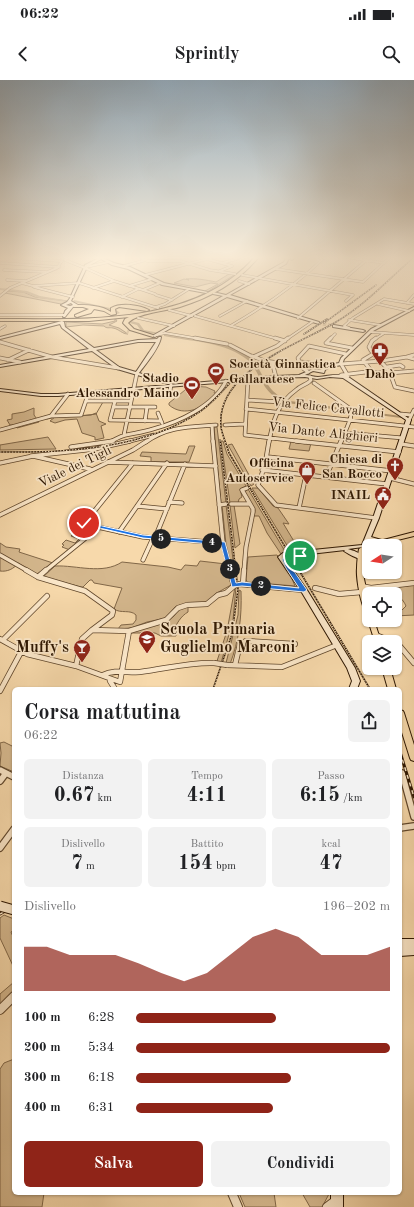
<!DOCTYPE html>
<html lang="it">
<meta charset="utf-8">
<style>
body{margin:0;font-family:"Old Standard TT",serif;background:#f2f2f2;color:#202124;height:100vh;display:flex;flex-direction:column;font-size:15px;white-space:nowrap}
*{box-sizing:border-box;margin:0}
p{font-size:13px;color:#757577}
.icon{flex:none;width:22px;height:22px;fill:none;stroke:currentColor;stroke-width:2;stroke-linecap:round;stroke-linejoin:round}
.map{position:relative;flex:1;overflow:hidden}
.panel{position:absolute;left:12px;top:607px;width:390px;height:508px;display:flex;flex-direction:column;background:#fff;border-radius:6px;box-shadow:0 1px 3px #0004}
.panel>*{flex:none}
.needle{width:26px;rotate:258deg}
.buttons{position:absolute;left:362px;top:459px;display:grid;gap:8px}
.buttons a{display:grid;place-items:center;width:40px;height:40px;border-radius:6px;background:#fff;box-shadow:0 1px 3px #0004;font-size:20px}
.pin{position:absolute;display:grid;place-items:center;width:34px;height:34px;color:#fff;margin:-17px;border:2px solid #fff;border-radius:50%;box-shadow:0 1px 4px #0007}
.km{position:absolute;width:20px;height:20px;margin:-10px;border-radius:50%;background:#222;color:#fff;font-size:11px;line-height:20px;text-align:center}
.round{display:grid;place-items:center;flex:none;width:42px;height:42px;border-radius:6px;background:#f2f2f2}
.overview{display:flex;align-items:center;justify-content:space-between;height:68px;padding:0 12px}
h1{font-size:22px;font-weight:800;line-height:30px}
.metrics{display:grid;grid-template-columns:repeat(3,1fr);gap:6px;height:68px;padding:4px 12px}
.metrics div{display:grid;align-content:center;border-radius:6px;background:#f2f2f2;text-align:center}
.metrics b{font-size:20px;font-weight:800}
.metrics small{font-size:11px;font-weight:400}
.metrics p{font-size:11px}
.chart{height:112px;padding:8px 12px}
.chart p{display:flex;justify-content:space-between}
.chart svg{width:100%;height:72px;margin-top:4px;fill:#8f2418;opacity:.7}
.action{display:flex;gap:8px;margin-top:auto;padding:8px 12px}
.action a{flex:1;height:46px;border-radius:6px;background:#8f2418;color:#fff;font-size:16px;font-weight:800;line-height:46px;text-align:center}
.action a+a{background:#f2f2f2;color:#202124}
ul{padding:0 12px;list-style:none;font-size:13px}
li{display:grid;grid-template-columns:64px 48px 1fr;align-items:center;height:30px}
li i{height:10px;border-radius:5px;background:#8f2418}
.status{display:flex;justify-content:space-between;align-items:center;height:28px;padding:0 20px;background:#fff;direction:ltr}
.status svg{height:11px;fill:currentColor}
header{display:flex;justify-content:space-between;align-items:center;height:52px;padding:0 12px;background:#fff;font-size:18px;font-weight:800}
.map>svg:first-child{display:block}
</style>
<div class="status"><b>06:22</b><svg viewBox="0 0 49 12"><path d="M0 12V9h3v3zM5 12V6h3v6zM10 12V3h3v9zM15 12V0h3v12zM26 1h20v11H26zM47 4h2v5h-2z"/></svg></div>
<header><svg class="icon" aria-label="back" viewBox="0 0 24 24"><path d="M15 5l-7 7 7 7"/></svg>Sprintly<svg class="icon" aria-label="search" viewBox="0 0 24 24"><circle cx="10" cy="10" r="6"/><path d="M15 15l6 6"/></svg></header>
<div class="map">
<svg width="414" height="1127" viewBox="0 0 414 1127">
<rect width="100%" height="100%" fill="#f7d9ab"/>
<filter id="stains"><feTurbulence type="fractalNoise" baseFrequency=".005" numOctaves="4"/><feColorMatrix values="0 0 0 0 .2 0 0 0 0 .09 0 0 0 0 .02 0 0 0 .5 -.17"/></filter>
<radialGradient id="worn" r=".72"><stop offset=".6" stop-color="#630" stop-opacity="0"/><stop offset="1" stop-color="#630" stop-opacity=".3"/></radialGradient>
<path fill="#d5b88e" stroke="#816748" d="M229 194 234 195 207 212 205 211 218 204 211 203 195 207 174 203 184 199 189 200 186 199C196 198 206 200 216 202Z
M7 211 23 212 35 217 68 221 61 226V224L5 213Z
M115 238 117 241 109 245 119 248 128 254C122 254 119 249 113 248 109 247 107 249 104 246L83 245 66 247V242L102 244 115 241Z
M300 280 324 283 325 285C316 291 303 293 300 280Z
M190 306 206 307 215 311 214 313H216C206 328 184 338 169 325V323Z
M34 328V335L39 342 17 348 14 345H10L7 340 12 339V334L24 332Z
M96 333 99 341 106 344 101 346 104 358 95 360V357L82 353 77 339 65 340 55 343 50 341 55 337 91 335Z
M214 347H217L226 423 221 424Z
M48 357 56 369 0 370V365Z
M221 361H223L227 374 246 406 240 409 242 417 239 419 238 423H230Z
M291 361 311 363 309 371 289 369Z
M232 364 254 404 251 406 228 365Z
M189 366H195L189 382H151V377L140 376 142 372 186 374Z
M252 408H258L273 426 278 428 289 444 283 443 295 463V472H291Z
M248 409 286 473 281 474 267 453 259 436H254L255 430 244 410Z
M222 425H226L235 495 233 493 226 464Z
M230 425H234L240 464 235 468Z
M81 446 94 449 70 470 62 467 64 465 62 464 66 460 75 463 79 459 71 456Z
M0 463 6 467 20 469 19 472 53 483 37 494 18 483C14 489 7 492 0 491Z
M277 475 287 487 295 506 247 502 246 499 248 477Z
M200 481 226 484 231 505 215 514 208 522 180 525 175 527 166 538 147 542 131 548 118 549 121 545 133 544 136 540V535C130 529 121 534 114 529L122 508 94 503 92 500H90L83 507H81L43 497 55 486C77 485 102 495 122 482L168 487 181 490 185 485 197 486Z
M414 505V535L395 536V531L402 530 406 526C399 510 385 514 369 514V521L366 511Z
M235 507H236L233 540 221 583 217 581 227 551Z
M239 510 241 511C242 536 239 561 230 584L226 583 238 535Z
M188 526V532C181 536 176 544 174 551L176 552V556H161L155 553H131L133 551 167 541 174 536 178 530Z
M4 662 14 667V692L0 686 1 673 0 663Z
M4 835 14 839V850L11 852 14 859V888L0 858V838Z
M14 902V919L0 934V914Z
M14 979V1113H44L42 1127H0V989L4 983Z
M239 1113H274L276 1127H245Z
M302 1113H329V1114L322 1127H310Z"/>
<g fill="none" stroke-linecap="round" stroke-linejoin="round">
<path stroke="#7d6344" stroke-width="1" d="M15 205 22 202
M4 210 9 208
M106 320 115 311
M81 336 96 334 103 322
M47 339 56 337"/>
<path fill="#b29771" fill-rule="evenodd" d="M0 208 27 211 40 216 70 221 68 222 39 218 26 213 0 210Z
M74 220 110 228 112 229 110 230 73 222Z
M113 229H115L120 233 117 234 113 231Z
M127 240 139 243 144 250 159 253 157 254 142 252 137 245 126 242V240Z
M165 254C192 258 233 260 253 281 256 284 258 288 260 291 268 306 273 315 290 321L401 336 403 337 401 338 287 323C269 316 265 308 256 291 254 288 252 284 249 281 225 261 192 262 164 256V254Z"/>
<path stroke="#cfb289" stroke-width="2" stroke-dasharray="2 1" stroke-linecap="butt" d="M158 228 169 230"/>
<path stroke="#cfb289" stroke-width="3" stroke-dasharray="3 1.5" stroke-linecap="butt" d="M216 345H225"/>
<path stroke="#cfb289" stroke-width="3.5" stroke-dasharray="3.5 1.5" stroke-linecap="butt" d="M318 243 334 246"/>
<path stroke="#cfb289" stroke-width="4.5" stroke-dasharray="4.5 2" stroke-linecap="butt" d="M127 251 129 252"/>
<defs>
<path id="street-far5" d="M13 178 60 181
M141 178 147 181H180L210 190 235 194
M351 178 384 183
M207 179 232 186 220 191
M65 180 85 188
M1 183 59 187
M223 183 239 178
M124 186 146 180
M86 187 109 182
M85 188 114 201 143 210
M276 189 363 202 389 178
M4 190 46 192
M145 195 211 178
M242 195 353 215 346 221
M7 200 25 201
M239 201 249 204
M22 203 33 206 79 203
M79 203 158 228
M129 206 152 199
M34 207 73 217
M93 208 114 201
M155 214 143 210 160 203
M156 215 172 220
M0 216 10 208 57 188 62 181
M122 217 138 209
M407 223 414 215
M378 224 409 231
M156 227 165 224 189 209
M169 230 192 236
M0 235H65
M195 236 278 259
M220 236 247 221
M138 238 174 246
M298 238 369 178
M349 240 380 245
M232 245C265 226 296 205 324 178
M349 248 344 246 353 238 384 219 414 224
M0 249 5 246
M371 252 414 255
M157 255 165 253 200 259
M287 259 312 242
M330 259 335 254
M375 259 383 254"/>
<path id="street-far4" d="M195 258 227 264
M275 258 285 261
M0 262 52 277 118 288
M326 263 352 268
M326 263 331 258
M230 265 251 276
M414 275 407 277 414 279
M252 276 265 281 300 286
M255 276 277 266 288 258
M0 278 20 282
M8 280 29 270
M272 282 276 297
M387 287 400 285 403 287
M414 291 390 293 395 307 414 311
M308 292 300 286 298 278 309 266 346 274
M372 292 363 280 373 274
M341 295 366 292 390 293C385 283 374 278 369 267L372 261 376 258
M348 296 341 284 381 281 407 277
M248 299 245 355 305 362
M314 303 352 330 350 340 341 362
M162 316H169L171 305
M247 320 282 322
M86 321H130
M115 321 110 340 161 341
M114 327H155
M246 329 414 347
M158 333 162 343
M401 334 411 335
M51 336 68 314
M409 340 414 330
M145 341 147 327
M225 345 244 344
M212 346 213 362
M0 350 51 336 81 335 89 312
M345 353 403 358
M124 355 137 293
M109 362C115 360 120 356 126 355 135 353 144 352 153 349 179 342 214 326 226 301
M126 362 154 355
M146 362C168 346 190 347 216 345
M269 362C273 340 278 323 296 310 300 306 305 305 309 302L311 300 310 297"/>
<path id="street-far3" d="M213 361 223 463 230 491
M296 361 399 372
M401 364 414 366
M71 367 113 361
M31 376 95 369 130 361
M268 377 392 391
M107 382 216 386
M0 383 33 376 90 389
M133 383 84 444 143 457 223 463
M262 390 387 404
M326 397 341 361
M390 398 414 404
M258 405 276 425 376 438
M258 405 265 385 269 361
M169 422 182 423
M231 424H250
M219 425 226 424
M137 426 167 429
M299 428 306 395
M0 435 133 370 147 361
M119 452 167 383
M155 458 185 384
M0 475 28 491
M143 480 153 458
M45 491 98 448
M244 491 246 467 253 432V429L242 410 247 408"/>
<path id="street-far2" d="M26 490 38 497 85 511 113 531 112 535 92 550
M230 490 234 506
M38 497 46 490
M243 504 244 490
M361 506 371 508 414 503
M315 508 339 514 362 512
M376 555 398 564 414 583
M0 559 27 574 76 586 120 602 129 551
M3 560 47 516
M227 585 282 587 337 565
M235 585 240 564 246 561 295 564
M76 586 82 559 92 550 129 551 166 540 178 528 187 525 207 524 218 515 226 513 234 506 239 504 304 510
M103 595C114 589 128 593 140 592 165 589 189 582 214 583
M110 601 115 609
M0 611 21 572"/>
<path id="street-far1" d="M0 690 14 697
M402 693 414 737
M0 701 6 693
M400 748 414 746
M0 768 14 749"/>
<path id="street" d="M0 930 14 916
M232 1113 238 1127
M327 1127 335 1121"/>
<path id="secondary" d="M99 178H103L114 183 130 187 164 203 208 212 206 213 162 205 128 189 112 185 101 179 87 187 71 221 78 225 73 227 65 237H63L65 231 68 228 61 225 67 222 70 218 85 185ZM71 223 73 225 70 226 66 225Z
M286 178H289L286 184 230 215 319 242V244L227 217 155 257 152 256 223 216 213 214V212L226 215 284 182Z
M291 178H294L292 180 290 179Z
M414 227V229L373 251 344 279 342 285 330 287 325 290 324 293 313 291 305 295C309 295 314 297 318 297 328 296 337 293 347 296L411 340 379 438 371 457 385 461V463L383 464 369 460 367 465H364L363 467 348 469C354 471 359 472 363 477L360 479C356 478 347 473 344 471L345 470 284 477 307 510 355 588 360 601 357 609H349L352 601 347 588 301 511 278 477 283 473 362 465 373 438 406 340 343 298 330 297 317 299 305 297 276 298 58 316H41L0 311V309L41 314H58L276 296 299 295 313 289 321 290 322 288 328 285 339 283 341 278 371 249Z
M62 241 64 242 65 247 94 268 138 260 157 259 159 257H161C160 267 146 284 139 293L172 303 168 304 117 289 92 271 0 287V285L89 269 62 248 60 244 0 259V257ZM138 262H156L136 292 119 287 96 270Z
M334 245 363 250 365 251 363 252 333 247V245Z
M400 859H414V875L400 876Z
M331 1113H343V1127H331Z"/>
<path id="primary" d="M414 452V456L373 466 369 467 367 465 368 464Z
M362 467 365 469 363 477V494L369 523V535C361 531 356 497 357 488 357 481 358 475 359 469Z
M369 538V540H374L381 562H375L368 540Z
M382 588H390L396 609H388Z
M400 630 403 631 404 633 414 665V681L411 680 410 678 400 646Z"/>
<path id="highway" d="M254 178H258C238 202 210 218 180 227 166 231 137 233 128 243L134 249 153 255V257L130 250 123 243 125 239 129 237 89 241H0V239C83 239 194 246 254 178Z
M75 225C86 225 102 225 111 232V228C121 222 140 225 149 230L147 231 119 227 115 229 116 234 111 235 104 231 94 229 91 233 77 237 75 236V235L89 229 83 227H73Z"/>
</defs>
<use href="#street-far5" stroke="#60472c" stroke-width="3"/>
<use href="#street-far4" stroke="#60472c" stroke-width="4.5"/>
<use href="#street-far3" stroke="#60472c" stroke-width="5"/>
<use href="#street-far2" stroke="#60472c" stroke-width="6"/>
<use href="#street-far1" stroke="#60472c" stroke-width="8"/>
<use href="#street" stroke="#60472c" stroke-width="10"/>
<use href="#secondary" stroke="#2d1601" stroke-width="2"/>
<use href="#primary" stroke="#2d1601" stroke-width="2"/>
<use href="#highway" stroke="#2d1601" stroke-width="2"/>
<use href="#street-far5" stroke="#fae6c8" stroke-width="2"/>
<use href="#street-far4" stroke="#fae6c8" stroke-width="3"/>
<use href="#street-far3" stroke="#fae6c8" stroke-width="3.5"/>
<use href="#street-far2" stroke="#fae6c8" stroke-width="4.5"/>
<use href="#street-far1" stroke="#fae6c8" stroke-width="5.5"/>
<use href="#street" stroke="#fae6c8" stroke-width="8"/>
<use href="#secondary" fill="#fae6c8" fill-rule="evenodd"/>
<use href="#primary" fill="#f7d9ab" fill-rule="evenodd"/>
<use href="#highway" fill="#f7d9ab" fill-rule="evenodd"/>
<defs>
<path id="rail-far1" d="M324 243 376 205
M304 254 327 239
M0 372C65 373 146 369 201 331 212 323 221 313 230 303
M213 609 232 554 238 509 220 360
M370 609 229 373C227 365 222 355 221 347 215 291 298 265 336 242 365 225 388 200 413 178"/>
<path id="rail" d="M400 672 414 717
M0 834 14 826"/>
</defs>
<use href="#rail-far1" stroke="#2d1601" stroke-width="1.5"/>
<use href="#rail" stroke="#2d1601" stroke-width="3"/>
<use href="#rail-far1" stroke="#fae6c8" stroke-width="1" stroke-dasharray="1.5" stroke-linecap="butt"/>
<use href="#rail" stroke="#fae6c8" stroke-width="1.5" stroke-dasharray="4" stroke-linecap="butt"/>
<defs>
<path id="street-bridge" d="M214 583 227 585"/>
<path id="secondary-bridge" d="M0 826 14 830"/>
</defs>
<use href="#street-bridge" stroke="#60472c" stroke-width="6" stroke-linecap="butt"/>
<use href="#secondary-bridge" stroke="#2d1601" stroke-width="11" stroke-linecap="butt"/>
<use href="#street-bridge" stroke="#fae6c8" stroke-width="4.5"/>
<use href="#secondary-bridge" stroke="#fae6c8" stroke-width="9"/>
</g>
<linearGradient id="sky" x2="0" y2="1"><stop stop-color="#92a8b8"/><stop offset="0.53" stop-color="#fbeed9"/><stop offset="1" stop-color="#fbeed9" stop-opacity="0"/></linearGradient>
<rect width="414" height="336" fill="url(#sky)"/>
<path fill="#1a73e8" stroke="#fff" d="M84 442 143 455 225 462 236 503 242 502 299 508 286 488 282 479 287 476 302 475V477L288 480 291 487 307 510 304 512 242 506 232 507 221 465 143 458 82 444 81 443Z"/>
<defs>
<symbol id="pharmacy-pin" viewBox="-11 -11 22 30"><path d="M0 17L-7.5 6A9.5 9.5 0 1 1 7.5 6Z" fill="#8f2418" stroke="#fae6c8"/><path d="M-2-6h4v4h4v4h-4v4h-4v-4h-4v-4h4Z" fill="#fff"/></symbol>
<symbol id="stadium-pin" viewBox="-11 -11 22 30"><path d="M0 17L-7.5 6A9.5 9.5 0 1 1 7.5 6Z" fill="#8f2418" stroke="#fae6c8"/><path d="M0-5a6.5 5 0 1 0 0 10a6.5 5 0 1 0 0-10ZM-3.5-1.8h7v3.6h-7Z" fill="#fff"/></symbol>
<symbol id="church-pin" viewBox="-11 -11 22 30"><path d="M0 17L-7.5 6A9.5 9.5 0 1 1 7.5 6Z" fill="#8f2418" stroke="#fae6c8"/><path d="M-1.2-6h2.4v3.5h3.3v2.4h-3.3V6h-2.4V-.1h-3.3v-2.4h3.3Z" fill="#fff"/></symbol>
<symbol id="shop-pin" viewBox="-11 -11 22 30"><path d="M0 17L-7.5 6A9.5 9.5 0 1 1 7.5 6Z" fill="#8f2418" stroke="#fae6c8"/><path d="M-5-2.5h2.3a2.7 3.5 0 0 1 5.4 0H5L5.5 6h-11ZM-1.5-2.5h3a1.5 2.3 0 0 0-3 0Z" fill="#fff"/></symbol>
<symbol id="civic-pin" viewBox="-11 -11 22 30"><path d="M0 17L-7.5 6A9.5 9.5 0 1 1 7.5 6Z" fill="#8f2418" stroke="#fae6c8"/><path d="M-.6-6.5H3V-4.5H.6V-3L4-1V1h2V6H-6V1h2V-1L-.6-3ZM-1.2 2.5V6h2.4V2.5Z" fill="#fff"/></symbol>
<symbol id="school-pin" viewBox="-11 -11 22 30"><path d="M0 17L-7.5 6A9.5 9.5 0 1 1 7.5 6Z" fill="#8f2418" stroke="#fae6c8"/><path d="M0-5L7-2L0 1L-7-2ZM-4 1L0 2.5L4 1V4Q0 6-4 4Z" fill="#fff"/></symbol>
<symbol id="bar-pin" viewBox="-11 -11 22 30"><path d="M0 17L-7.5 6A9.5 9.5 0 1 1 7.5 6Z" fill="#8f2418" stroke="#fae6c8"/><path d="M-6-5H6L.8 .8V4.5H3.5V6h-7V4.5H-.8V.8Z" fill="#fff"/></symbol>
</defs>
<g fill-rule="evenodd">
<use href="#pharmacy-pin" x="370" y="261" width="20" height="27"/>
<use href="#stadium-pin" x="206" y="281" width="20" height="27"/>
<use href="#stadium-pin" x="182" y="295" width="20" height="27"/>
<use href="#church-pin" x="385" y="376" width="20" height="27"/>
<use href="#shop-pin" x="297" y="380" width="20" height="27"/>
<use href="#civic-pin" x="373" y="405" width="20" height="27"/>
<use href="#school-pin" x="137" y="549" width="20" height="27"/>
<use href="#bar-pin" x="72" y="558" width="20" height="27"/>
</g>
<g text-anchor="middle" dominant-baseline="central" stroke-width="3.5" stroke-linejoin="round" paint-order="stroke">
<g font-size="13" font-weight="bold" fill="#2d1601" stroke="#fae6c8" text-anchor="end">
<text x="229" y="284" text-anchor="start">Società Ginnastica<tspan x="229" dy="15">Gallaratese</tspan></text>
<text x="380" y="294" text-anchor="middle">Dahò</text>
<text x="179" y="298">Stadio<tspan x="179" dy="15">Alessandro Maino</tspan></text>
<text x="382" y="379">Chiesa di<tspan x="382" dy="15">San Rocco</tspan></text>
<text x="294" y="383">Officina<tspan x="294" dy="15">Autoservice</tspan></text>
<text x="370" y="415">INAIL</text>
</g>
<g font-size="13" fill="#2d1601" stroke="#fae6c8">
<text transform="translate(328 328) rotate(6)">Via Felice Cavallotti</text>
<text transform="translate(323 353) rotate(6)">Via Dante Alighieri</text>
<text transform="translate(75 387) rotate(-26)">Viale dei Tigli</text>
</g>
<g font-size="16" font-weight="bold" fill="#2d1601" stroke="#fae6c8" text-anchor="start">
<text x="160" y="550">Scuola Primaria<tspan x="160" dy="18">Guglielmo Marconi</tspan></text>
<text x="69" y="568" text-anchor="end">Muffy's</text>
</g>
</g>
<rect width="100%" height="100%" filter="url(#stains)"/>
<rect width="100%" height="100%" fill="url(#worn)"/>
</svg>
<div class="buttons">
<a><svg class="needle" viewBox="-14 -14 28 28"><path d="M0-13l5 13h-10z" fill="#e53935"/><path d="M0 13l5-13h-10z" fill="#757577"/></svg></a>
<a><svg class="icon" aria-label="locate" viewBox="0 0 24 24"><circle cx="12" cy="12" r="6"/><path d="M12 2v4M12 18v4M2 12h4M18 12h4"/></svg></a>
<a><svg class="icon" aria-label="layers" viewBox="0 0 24 24"><path d="M12 4l9 5-9 5-9-5zM3 14l9 5 9-5"/></svg></a>
</div>
<div class="pin" style="left:300px;top:476px;background:#1e9e55"><svg class="icon" aria-label="arrive" viewBox="0 0 24 24"><path d="M6 21V4h12l-3 4 3 4H6"/></svg></div>
<div class="pin" style="left:84px;top:443px;background:#d93025"><svg class="icon" aria-label="check" viewBox="0 0 24 24"><path d="M5 12l5 5 9-10"/></svg></div>
<b class="km" style="left:261px;top:506px">2</b>
<b class="km" style="left:230px;top:489px">3</b>
<b class="km" style="left:212px;top:463px">4</b>
<b class="km" style="left:161px;top:459px">5</b>
<section class="panel">
<div class="overview"><div><h1>Corsa mattutina</h1><p>06:22</p></div><a class="round"><svg class="icon" aria-label="share" viewBox="0 0 24 24"><path d="M12 15V3M7 8l5-5 5 5M5 13v7h14v-7"/></svg></a></div>
<div class="metrics">
<div><p>Distanza</p><b>0.67<small> km</small></b></div>
<div><p>Tempo</p><b>4:11</b></div>
<div><p>Passo</p><b>6:15<small> /km</small></b></div>
</div>
<div class="metrics">
<div><p>Dislivello</p><b>7<small> m</small></b></div>
<div><p>Battito</p><b>154<small> bpm</small></b></div>
<div><p>kcal</p><b>47</b></div>
</div>
<div class="chart"><p><span>Dislivello</span>196–202 m</p>
<svg viewBox="0 0 160 44" preserveAspectRatio="none"><path d="M0 44V17L10 17L20 22L30 22L40 22L50 27L60 33L70 38L80 33L90 22L100 11L110 6L120 11L130 22L140 22L150 22L160 17V44z"/></svg>
</div>
<ul>
<li><b>100 m</b>6:28<i style="width:55%"></i></li>
<li><b>200 m</b>5:34<i style="width:100%"></i></li>
<li><b>300 m</b>6:18<i style="width:61%"></i></li>
<li><b>400 m</b>6:31<i style="width:54%"></i></li>
</ul>
<div class="action"><a>Salva</a><a>Condividi</a></div>
</section>
</div>
